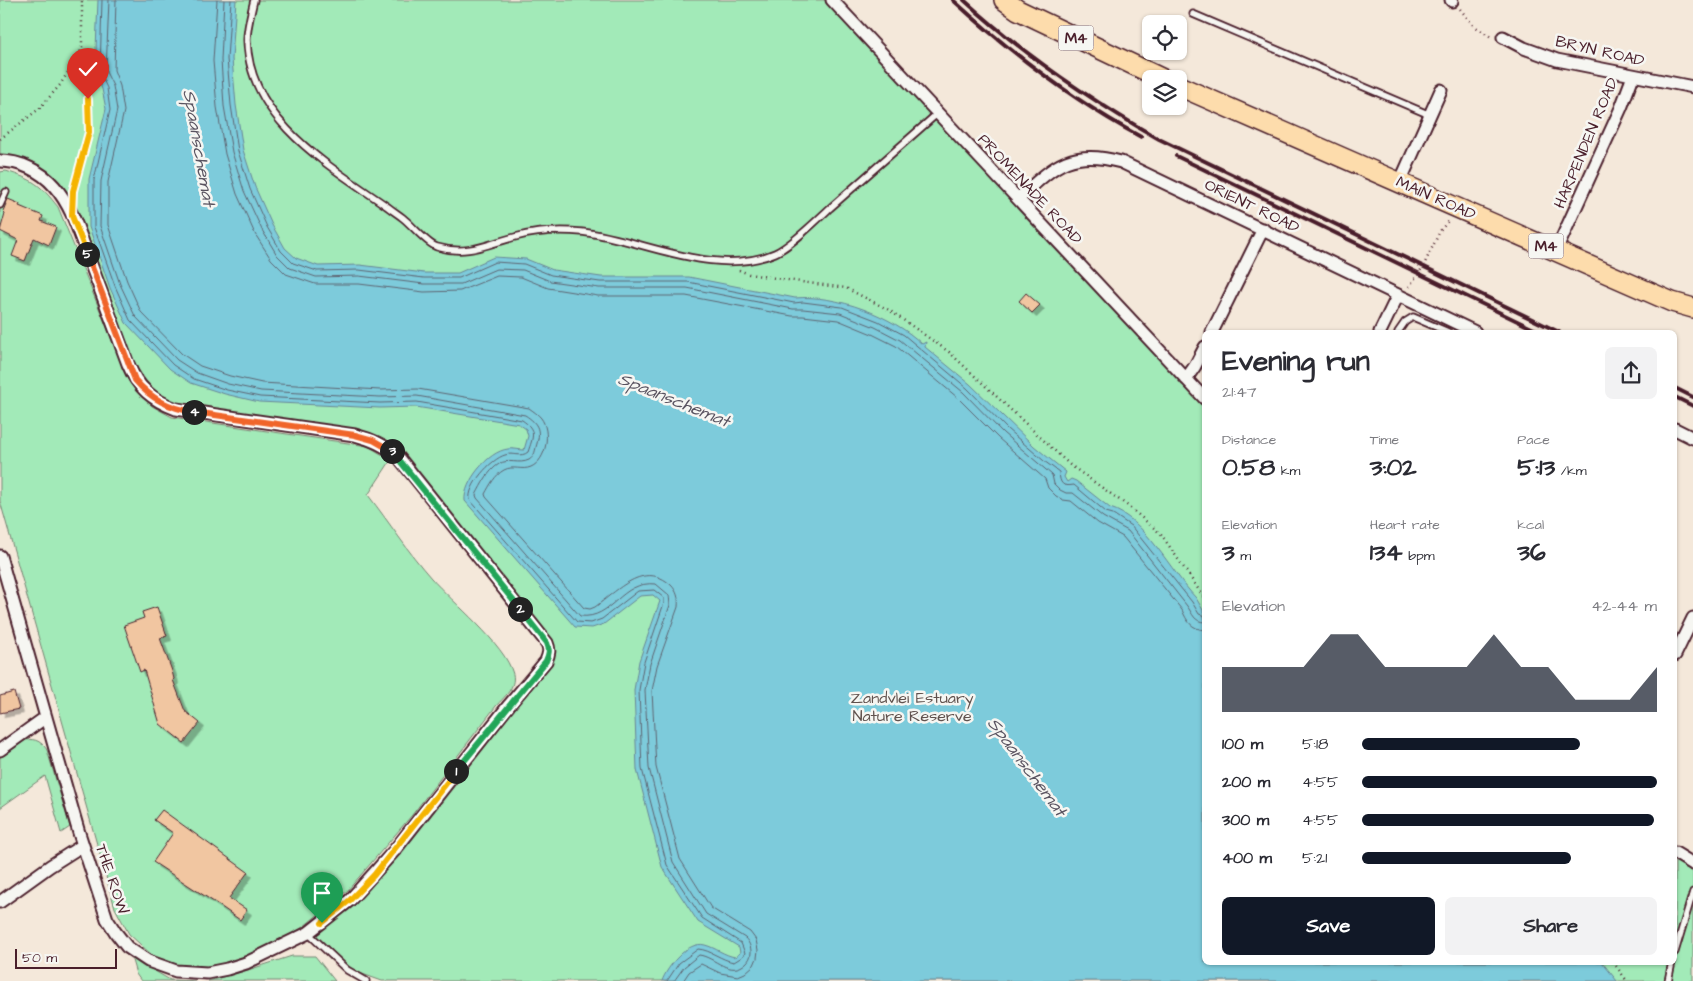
<!DOCTYPE html>
<meta charset="utf-8">
<style>
body{margin:0;font-family:"Architects Daughter",sans-serif;background:#f2f2f3;color:#2b2b33;height:100vh;display:flex;flex-direction:column;font-size:19px;white-space:nowrap}
*{box-sizing:border-box;margin:0}
p{font-size:16px;color:#7c7c81}
.icon{flex:none;width:28px;height:28px;fill:none;stroke:currentColor;stroke-width:2;stroke-linecap:round;stroke-linejoin:round}
.map{position:relative;flex:1;overflow:hidden}
.panel{position:absolute;left:1202px;top:330px;width:475px;height:635px;display:flex;flex-direction:column;background:#fff;border-radius:8px;box-shadow:0 1px 4px #0004}
.panel>*{flex:none}
.tools{position:absolute;left:1142px;top:15px;display:grid;gap:10px}
.tools a{display:grid;place-items:center;width:45px;height:45px;border-radius:8px;background:#fff;box-shadow:0 1px 4px #0004;font-size:25px}
.scale{position:absolute;left:15px;bottom:12px;width:102px;box-sizing:border-box;padding-left:5px;border:2px solid #4a1f2b;border-top:0;font-size:14px;line-height:18px;white-space:nowrap;color:#4a1f2b;-webkit-text-stroke:4px #f6f6f2;paint-order:stroke}
.pin{position:absolute;display:grid;place-items:center;width:42px;height:42px;color:#fff;margin:-51px -21px;border-radius:50% 50% 50% 0;rotate:-45deg;box-shadow:0 0 5px #0007}
.pin .icon{rotate:45deg}
.km{position:absolute;width:25px;height:25px;margin:-12px;border-radius:50%;background:#222;color:#fff;font-size:14px;line-height:25px;text-align:center}
.round{display:grid;place-items:center;flex:none;width:52px;height:52px;border-radius:8px;background:#f2f2f3}
.headline{display:flex;align-items:center;justify-content:space-between;height:85px;padding:0 20px}
h1{font-size:28px;font-weight:700;line-height:38px}
.figures{display:grid;grid-template-columns:repeat(3,1fr);gap:8px;height:85px;padding:5px 20px}
.figures div{display:grid;align-content:center}
.figures b{font-size:25px;font-weight:700}
.figures small{font-size:14px;font-weight:400}
.figures p{font-size:14px}
.chart{height:140px;padding:10px 20px}
.chart p{display:flex;justify-content:space-between}
.chart svg{width:100%;height:90px;margin-top:5px;fill:#111827;opacity:.7}
.primary-button{display:flex;gap:10px;margin-top:auto;padding:10px 20px}
.primary-button a{flex:1;height:58px;border-radius:8px;background:#111827;color:#fff;font-size:20px;font-weight:700;line-height:58px;text-align:center}
.primary-button a+a{background:#f2f2f3;color:#2b2b33}
ul{padding:0 20px;list-style:none;font-size:16px}
li{display:grid;grid-template-columns:80px 60px 1fr;align-items:center;height:38px}
li i{height:12px;border-radius:6px;background:#111827}
.map>svg:first-child{display:block}
</style>
<div class="map">
<svg width="1693" height="981" viewBox="0 0 1693 981">
<defs>
<filter id="shadow"><feDropShadow dx="4.5" dy="4.5" stdDeviation="0" flood-color="#0004"/></filter>
</defs>
<rect width="100%" height="100%" fill="#f4e8da"/>
<filter id="ink" filterUnits="userSpaceOnUse"><feTurbulence type="fractalNoise" baseFrequency=".02" numOctaves="2"/><feDisplacementMap in="SourceGraphic" scale="10" xChannelSelector="R" yChannelSelector="G"/><feConvolveMatrix kernelMatrix="1 2 1 2 8 2 1 2 1" color-interpolation-filters="sRGB"/></filter>
<g filter="url(#ink)">
<path fill="#a2eab8" stroke="#768472" d="M0 0H832L1205 399V962H1675V853L1693 864V981H382L354 971 314 933 357 897 536 676C549 664 557 661 552 642L377 441 181 410 143 386 72 217 39 173 0 161Z
M6 171C34 180 40 184 58 207L129 382 152 406 172 417 368 446 391 460 368 495C389 522 408 552 431 578 452 602 505 644 513 674 516 688 504 697 496 706L412 815 348 890 303 927 260 953 217 967 182 970 154 957 129 934 115 908 0 501V172Z
M26 740C35 738 42 742 47 750L70 827 61 833 45 776 0 808V757Z
M292 956H315L335 981H208L248 970Z
M131 957 170 980 195 981H141L136 974Z"/>
<path fill="#7dcbdb" stroke="#698695" d="M98 0H236L232 59 236 105 243 150 255 187 272 225 285 248 296 258 318 266 360 265 424 273H458L494 257 526 259 553 270 601 277H689L795 298C836 294 893 316 922 344L926 342 925 347 970 384 1034 446 1066 472 1064 477 1067 482 1071 479 1076 481 1110 508C1145 518 1171 572 1196 598L1203 610 1205 621V962H1602L1617 981H662C667 967 688 940 705 945 716 948 724 955 735 957L740 953 739 947 698 922 662 867 637 770 634 690 639 661 660 601 653 595 640 596 604 624 592 628 575 627 465 501C463 483 488 451 508 449 513 448 519 450 524 450L528 436 526 429 519 424 416 407 380 408 259 402 225 394 191 383 170 369 126 323 110 288 89 227V179L106 109 102 89 95 74Z"/>
<g fill="none" stroke-linecap="round" stroke-linejoin="round">
<path stroke="#5e6471" stroke-width="1" d="M102 0 100 73 107 88 110 110 94 180V227L115 286 130 320 173 365 194 379 227 390 260 397 380 403 417 402 522 420C537 430 533 437 528 452 521 458 513 452 505 455 491 459 467 486 470 500L577 622 591 623 602 619 638 591 654 590 664 598V603L644 662 639 690 642 769 667 865 702 918 741 943 745 953 742 957 734 962C721 960 711 950 698 949L679 963 667 981
M109 0 106 72 113 86 117 110 101 181 100 226 120 284 135 316 177 360 197 373 228 384 261 391 380 397 417 396 525 415C539 424 541 431 536 447 535 452 534 457 529 460 519 465 508 458 499 464 488 471 482 484 476 495L477 498 580 616C613 620 620 580 656 584L669 595 670 605 650 664 645 690 649 768 673 862 706 914 745 938C749 942 751 947 751 952 751 957 749 960 746 963 730 978 715 957 699 955L684 967 674 981
M116 0 114 70 120 86 124 111 108 182V225L127 281 141 312 182 354 200 366 230 376 262 383 380 390 418 389 529 408C533 411 538 414 541 418 551 431 547 460 531 467 522 471 513 465 504 470 495 475 490 485 485 494L486 497 584 608 590 609 595 607C617 591 644 560 671 585 677 591 679 598 678 607L657 666 652 691 656 767 680 859 711 908 750 932 756 940 758 950 757 958 754 965 745 973 738 976 720 973 701 964 689 972 683 981
M217 0 213 61 217 107 225 154 237 194 255 234 271 259 286 274 315 284H359L424 292 460 291 497 276 521 277 548 288 598 296H686L792 316H803L838 320 872 334 896 346 958 398 998 438 1045 479 1048 488 1056 496 1063 500 1071 501 1098 523 1123 537 1182 610C1187 621 1191 629 1205 630
M224 0 221 60 224 106 232 152 244 191 262 230 277 255 290 268 316 277 359 276 424 284H461L496 269 523 270 550 281 599 288H687L793 309H803L840 313 875 327 900 340 963 392 1003 433 1052 475 1054 484 1060 490 1066 493H1073L1103 517 1128 531 1187 606C1193 614 1194 622 1205 622
M231 0 227 59 231 105 238 151 250 189 267 227 281 251 293 263 317 271 359 270 424 278H459L495 262 524 264 551 275 600 282H688L794 303 803 302 842 307 878 321 904 335 967 388 1007 429 1044 461 1059 472C1060 484 1062 487 1074 485L1106 512 1113 514 1131 526 1192 602 1199 614 1205 616"/>
</g>
<path fill="#f1c6a1" stroke="#4a1f2b" filter="url(#shadow)" d="M8 199 20 204 19 206 43 216 41 221 56 227 49 245 34 238 25 261 12 256 18 240 0 231 5 213 3 211Z
M1026 293 1040 305 1032 313 1019 301Z
M157 607 167 636 160 638 172 671 174 679 173 680 185 711 200 723 184 743 160 724 144 670 140 672 124 625 144 618 142 612Z
M14 692 19 709 0 713V696Z
M162 810 248 872 229 898 247 910 240 920 220 906 153 862 173 833 154 820Z"/>
<g fill="none" stroke-linecap="round" stroke-linejoin="round">
<defs>
<path id="service" d="M254 0C251 13 247 27 247 40 249 121 330 166 388 207 393 211 398 214 403 218 412 225 427 244 437 247 468 256 487 244 515 237 537 231 560 230 582 232 643 239 714 279 775 253 791 246 816 221 830 208 866 176 902 145 938 113
M1193 14 1430 115
M0 205 6 192
M1398 332 1405 322 1413 317 1448 332
M308 933 347 970 366 981
M1675 952 1693 892
M1668 981 1672 962"/>
<path id="minor" d="M832 0 1205 399
M1451 0 1452 1
M1503 37 1524 48 1557 60 1693 87
M0 161C20 161 41 171 54 186 72 206 80 235 89 259 102 294 115 329 128 364 138 388 152 400 176 409L355 435C370 439 383 444 396 454L547 643C550 650 549 654 546 661L509 705 394 851 350 900 308 933 246 963 227 969 207 973 176 971 148 961 127 947 116 933 107 919 79 833 0 556
M1400 182 1441 90
M1018 199C1054 166 1070 148 1121 162L1475 332
M1556 251 1621 108 1633 76
M1212 332 1263 229
M1380 332 1398 295
M1186 379 1195 366 1205 347
M1675 429 1693 438
M1675 655 1693 618
M0 750 46 717
M1675 853 1693 864
M0 902 50 866 83 845"/>
<path id="primary" d="M1004 0 1018 10 1039 20 1163 79
M1179 86 1672 302 1693 308"/>
</defs>
<use href="#service" stroke="#4a1f2b" stroke-width="9"/>
<use href="#minor" stroke="#4a1f2b" stroke-width="15"/>
<use href="#primary" stroke="#4a1f2b" stroke-width="22"/>
<path stroke="#4a1f2b" stroke-width="2.5" stroke-dasharray="1 4" stroke-linecap="butt" d="M1460 9 1473 25 1491 37
M0 139 39 109 60 85 82 49V0
M73 192 89 132 88 99 83 50
M739 270 749 274 801 282 846 288 889 310 949 352 1070 465 1128 506 1161 534 1205 599
M1409 287 1423 267 1440 231 1448 221
M1613 962 1627 981"/>
<use href="#service" stroke="#f6f6f2" stroke-width="5.5"/>
<use href="#minor" stroke="#f6f6f2" stroke-width="11"/>
<use href="#primary" stroke="#fddcac" stroke-width="19"/>
<path stroke="#4a1f2b" stroke-width="4" d="M953 0C1010 52 1072 100 1141 137
M964 0C1023 54 1089 99 1159 139L1559 332
M1176 156 1540 332
M1675 388 1693 397
M1675 397 1693 406"/>
</g>
</g>
<g fill="none" stroke-linecap="round" stroke-linejoin="round" filter="url(#ink)">
<defs>
<path id="split-1" d="M322 923 350 900 374 875 456 771"/>
<path id="split-2" d="M456 771 546 661C549 654 550 650 547 643L520 609"/>
<path id="split-3" d="M392 451 520 609"/>
<path id="split-4" d="M194 412 355 435 373 440 392 451"/>
<path id="split-5" d="M87 254 135 380C151 399 169 408 194 412"/>
<path id="split-6" d="M87 254 72 216 73 191 89 132 88 99"/>
</defs>
<use href="#split-1" stroke="#fff" stroke-width="10"/>
<use href="#split-2" stroke="#fff" stroke-width="10"/>
<use href="#split-3" stroke="#fff" stroke-width="10"/>
<use href="#split-4" stroke="#fff" stroke-width="10"/>
<use href="#split-5" stroke="#fff" stroke-width="10"/>
<use href="#split-6" stroke="#fff" stroke-width="10"/>
<use href="#split-1" stroke="#f5b400" stroke-width="6"/>
<use href="#split-2" stroke="#22a559" stroke-width="6"/>
<use href="#split-3" stroke="#22a559" stroke-width="6"/>
<use href="#split-4" stroke="#f0652b" stroke-width="6"/>
<use href="#split-5" stroke="#f0652b" stroke-width="6"/>
<use href="#split-6" stroke="#f5b400" stroke-width="6"/>
</g>
<g text-anchor="middle" dominant-baseline="central" stroke-width="5" stroke-linejoin="round" paint-order="stroke">
<g fill="#f6f6f2" stroke="#7e6067" stroke-width="1">
<rect x="1058.5" y="25.5" width="35" height="25" rx="4"/>
<rect x="1528.5" y="233.5" width="35" height="25" rx="4"/>
</g>
<g font-size="15" font-weight="bold" fill="#4a1f2b">
<text x="1076" y="38">M4</text>
<text x="1546" y="246">M4</text>
</g>
<g font-size="16" fill="#4a1f2b" stroke="#f6f6f2">
<text transform="translate(1600 51) rotate(13)">BRYN ROAD</text>
<text transform="translate(1586 143) rotate(-67)">HARPENDEN ROAD</text>
<text transform="translate(1030 189) rotate(47)">PROMENADE ROAD</text>
<text transform="translate(1436 198) rotate(24)">MAIN ROAD</text>
<text transform="translate(1252 206) rotate(26)">ORIENT ROAD</text>
<text transform="translate(112 879) rotate(71)">THE ROW</text>
</g>
<g font-size="16" fill="#60524e" stroke="#f6f6f2">
<text x="912" y="698">Zandvlei Estuary<tspan x="912" dy="18">Nature Reserve</tspan></text>
</g>
<g font-size="18" font-style="italic" fill="#595360" stroke="#f6f6f2">
<text transform="translate(199 148) rotate(80)">Spaanschemat</text>
<text transform="translate(674 400) rotate(22)">Spaanschemat</text>
<text transform="translate(1027 767) rotate(53)">Spaanschemat</text>
</g>
</g>
</svg>
<div class="tools">
<a><svg class="icon" aria-label="locate" viewBox="0 0 24 24"><circle cx="12" cy="12" r="6"/><path d="M12 2v4M12 18v4M2 12h4M18 12h4"/></svg></a>
<a><svg class="icon" aria-label="layers" viewBox="0 0 24 24"><path d="M12 4l9 5-9 5-9-5zM3 14l9 5 9-5"/></svg></a>
</div>
<div class="scale">50 m</div>
<div class="pin" style="left:322px;top:923px;background:#1e9e55"><svg class="icon" aria-label="arrive" viewBox="0 0 24 24"><path d="M6 21V4h12l-3 4 3 4H6"/></svg></div>
<div class="pin" style="left:88px;top:99px;background:#d93025"><svg class="icon" aria-label="check" viewBox="0 0 24 24"><path d="M5 12l5 5 9-10"/></svg></div>
<b class="km" style="left:456px;top:771px">1</b>
<b class="km" style="left:520px;top:609px">2</b>
<b class="km" style="left:392px;top:451px">3</b>
<b class="km" style="left:194px;top:412px">4</b>
<b class="km" style="left:87px;top:254px">5</b>
<section class="panel">
<div class="headline"><div><h1>Evening run</h1><p>21:47</p></div><a class="round"><svg class="icon" aria-label="share" viewBox="0 0 24 24"><path d="M12 15V3M7 8l5-5 5 5M5 13v7h14v-7"/></svg></a></div>
<div class="figures">
<div><p>Distance</p><b>0.58<small> km</small></b></div>
<div><p>Time</p><b>3:02</b></div>
<div><p>Pace</p><b>5:13<small> /km</small></b></div>
</div>
<div class="figures">
<div><p>Elevation</p><b>3<small> m</small></b></div>
<div><p>Heart rate</p><b>134<small> bpm</small></b></div>
<div><p>kcal</p><b>36</b></div>
</div>
<div class="chart"><p><span>Elevation</span>42–44 m</p>
<svg viewBox="0 0 160 44" preserveAspectRatio="none"><path d="M0 44V22L10 22L20 22L30 22L40 6L50 6L60 22L70 22L80 22L90 22L100 6L110 22L120 22L130 38L140 38L150 38L160 22V44z"/></svg>
</div>
<ul>
<li><b>100 m</b>5:18<i style="width:74%"></i></li>
<li><b>200 m</b>4:55<i style="width:100%"></i></li>
<li><b>300 m</b>4:55<i style="width:99%"></i></li>
<li><b>400 m</b>5:21<i style="width:71%"></i></li>
</ul>
<div class="primary-button"><a>Save</a><a>Share</a></div>
</section>
</div>
